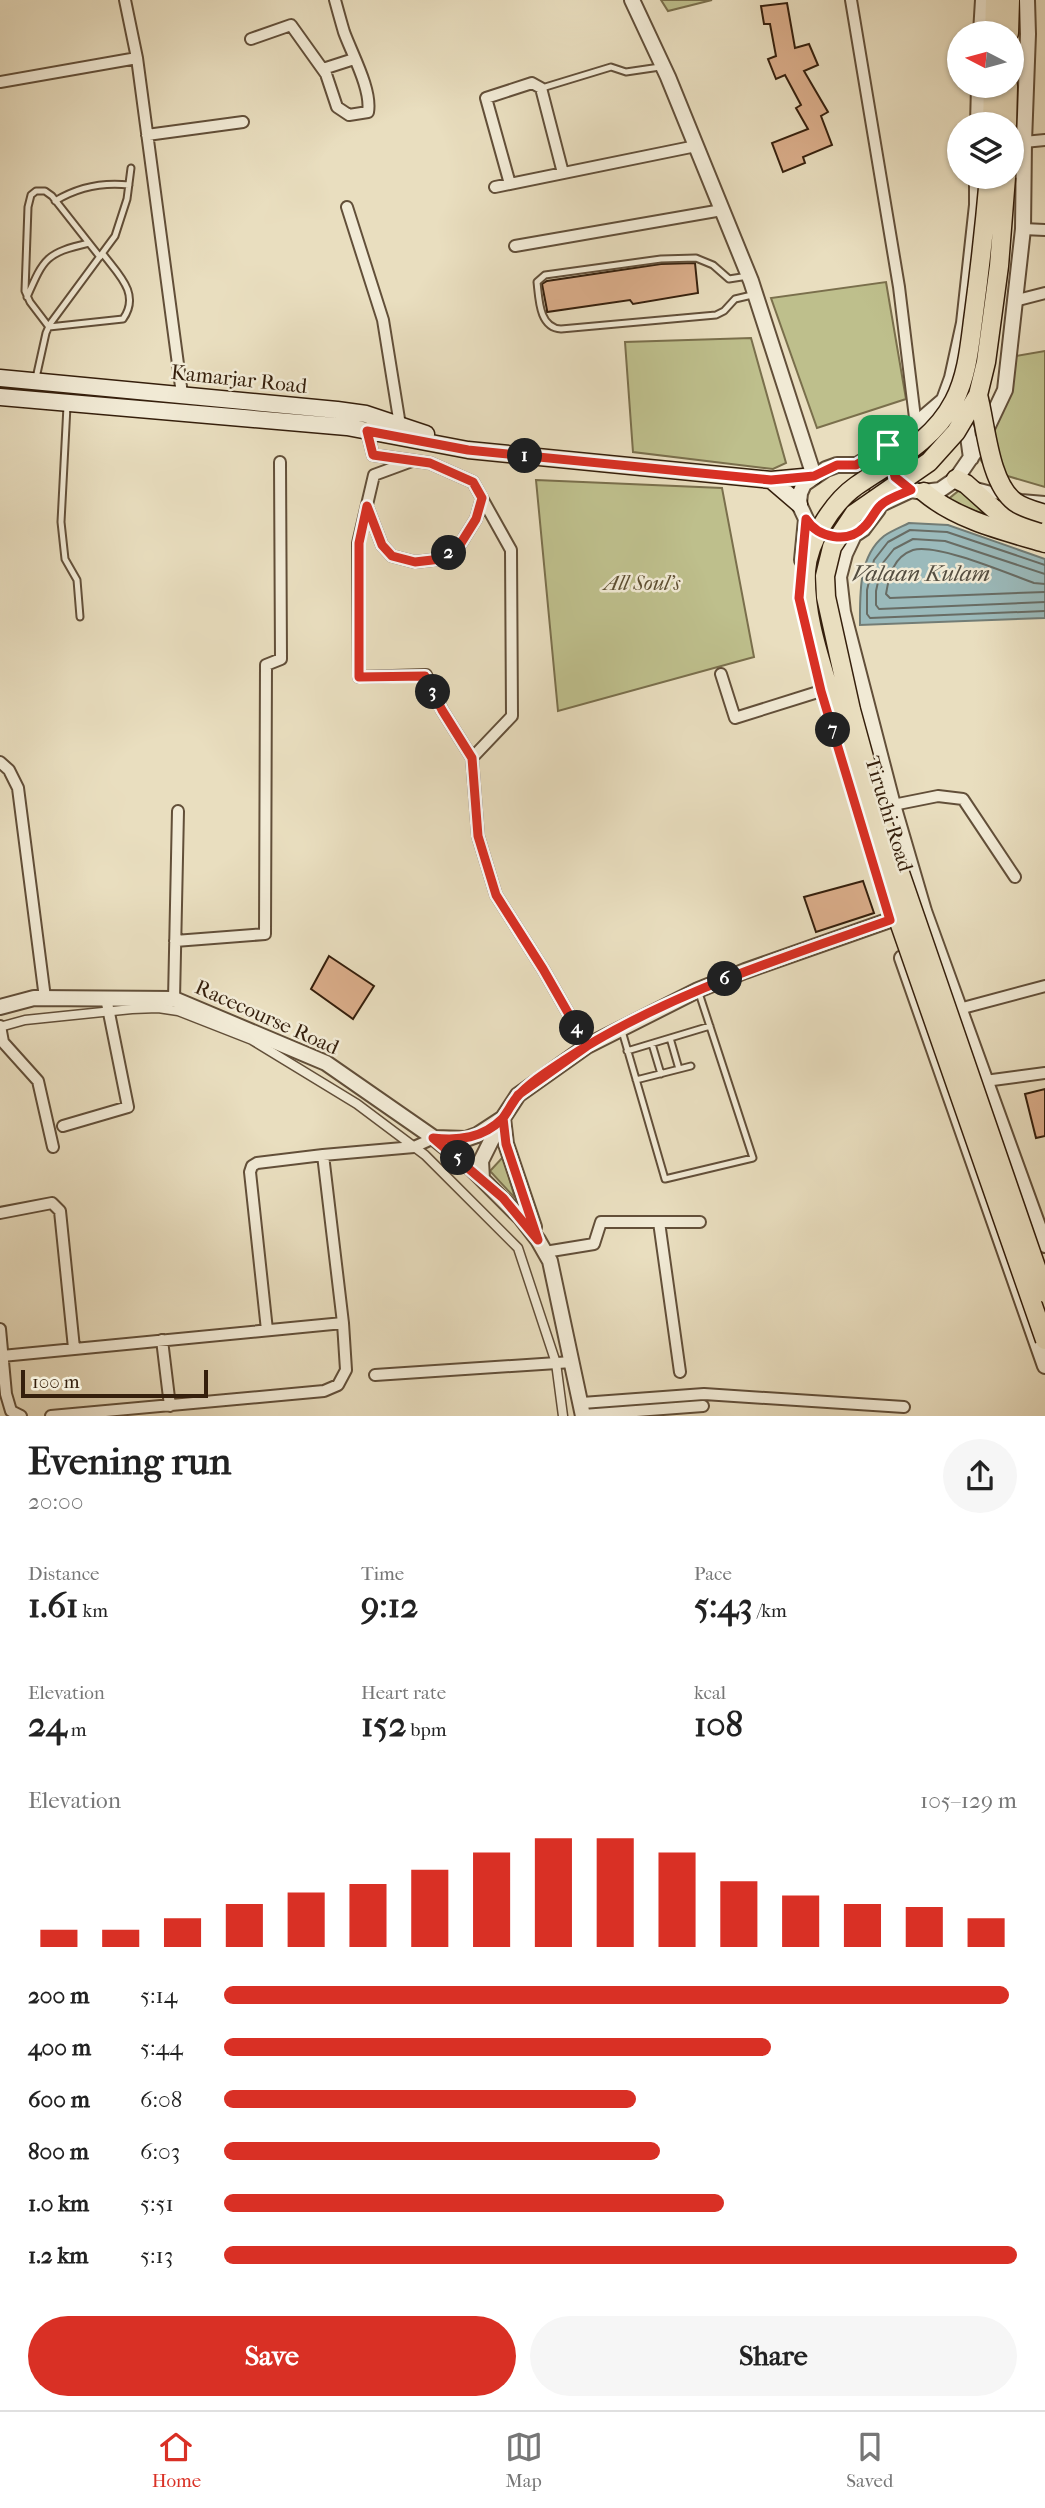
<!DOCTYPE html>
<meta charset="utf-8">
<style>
body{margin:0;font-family:"IM FELL French Canon",serif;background:#f6f6f6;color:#222;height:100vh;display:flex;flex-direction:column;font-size:26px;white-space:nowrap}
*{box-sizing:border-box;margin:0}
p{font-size:23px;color:#767676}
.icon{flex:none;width:38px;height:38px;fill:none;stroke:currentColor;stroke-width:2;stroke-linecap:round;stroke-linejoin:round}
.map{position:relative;height:1416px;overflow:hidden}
.details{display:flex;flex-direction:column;background:#fff;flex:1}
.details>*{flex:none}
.needle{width:46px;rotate:276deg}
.tools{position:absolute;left:947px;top:21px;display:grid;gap:14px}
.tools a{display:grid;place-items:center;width:77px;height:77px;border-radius:50%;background:#fff;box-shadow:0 2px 5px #0004;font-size:35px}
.scale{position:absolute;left:21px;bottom:18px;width:187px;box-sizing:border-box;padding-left:7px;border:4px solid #351f0c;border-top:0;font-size:19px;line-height:24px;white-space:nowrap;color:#351f0c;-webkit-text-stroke:5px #f1ead5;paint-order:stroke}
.pin{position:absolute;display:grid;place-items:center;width:60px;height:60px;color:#fff;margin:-30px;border-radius:14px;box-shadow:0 4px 10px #0006}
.km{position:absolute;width:35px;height:35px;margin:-18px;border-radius:50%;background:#222;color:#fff;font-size:19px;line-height:35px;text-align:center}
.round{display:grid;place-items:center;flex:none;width:74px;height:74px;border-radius:37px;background:#f6f6f6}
.summary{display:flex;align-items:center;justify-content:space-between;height:119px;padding:0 28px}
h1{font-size:38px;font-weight:700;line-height:52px}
.figures{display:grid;grid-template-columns:repeat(3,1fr);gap:10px;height:119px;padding:7px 28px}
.figures div{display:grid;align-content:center}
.figures b{font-size:35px;font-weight:700}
.figures small{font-size:19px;font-weight:400}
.figures p{font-size:19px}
.chart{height:196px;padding:14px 28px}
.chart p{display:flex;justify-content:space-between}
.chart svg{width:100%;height:126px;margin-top:7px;stroke:#d93025;stroke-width:6}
.action{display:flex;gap:14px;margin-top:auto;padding:14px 28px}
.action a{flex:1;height:80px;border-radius:42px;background:#d93025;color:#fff;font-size:28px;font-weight:700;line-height:80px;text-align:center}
.action a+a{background:#f6f6f6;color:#222}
ul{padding:0 28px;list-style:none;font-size:23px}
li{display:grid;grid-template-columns:112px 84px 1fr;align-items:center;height:52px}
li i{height:18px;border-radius:9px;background:#d93025}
.dock{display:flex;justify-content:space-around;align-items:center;height:98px;border-top:2px solid #e0e0e0;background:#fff;font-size:19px;color:#767676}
.dock a{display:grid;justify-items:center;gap:4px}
.dock .selected{color:#d93025}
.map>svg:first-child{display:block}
</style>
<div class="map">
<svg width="1045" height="1416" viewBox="0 0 1045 1416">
<rect width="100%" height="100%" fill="#e9debf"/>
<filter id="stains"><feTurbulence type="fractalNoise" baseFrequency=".00286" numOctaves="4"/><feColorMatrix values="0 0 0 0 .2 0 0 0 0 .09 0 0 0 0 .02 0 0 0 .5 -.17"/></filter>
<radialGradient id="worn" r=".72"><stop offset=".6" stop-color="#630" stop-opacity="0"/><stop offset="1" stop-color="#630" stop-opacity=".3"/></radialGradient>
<path fill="#bebf8c" stroke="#7a6f4c" stroke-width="2" d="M661 0H712L668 11Z
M886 282 906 399 817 428 771 298Z
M751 338 786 463 773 469 633 452 625 342Z
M1045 351V487L987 470 975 451 1002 386 1005 358Z
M536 480 722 488 754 657 558 711Z
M962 488 984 514 946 501Z
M503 1157 515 1198 490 1171Z"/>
<path fill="#9bbabb" stroke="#727c75" stroke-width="2" d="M909 523 948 525 1045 559V618L860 625C860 595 858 557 884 536 891 531 901 527 909 523Z"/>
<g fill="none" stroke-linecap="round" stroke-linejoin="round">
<path stroke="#686c64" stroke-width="2" d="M1045 565 947 532 910 530 888 542 874 560 867 590V614L870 618 1045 611
M1045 574 945 541 913 539 894 549 882 564 876 591V605L879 609 1045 602
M1045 584 1034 583C1009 574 937 543 913 550 893 557 889 576 886 594L890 598 1045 592"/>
</g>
<path fill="#daad8a" stroke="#351f0c" stroke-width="2" d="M787 3 795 48 809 44 818 65 804 71 828 112 821 116 832 145 803 157 805 163 783 172 772 143 808 129 796 108 801 105 785 75 776 79 768 59 776 56 770 24H764L761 6Z
M695 263 698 293 633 304 630 300 547 312V310L542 284 547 281 661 264Z
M863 881 874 913 816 932 804 897Z
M329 956 374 986 353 1019 311 989Z
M1045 1089V1136L1036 1138 1025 1094Z"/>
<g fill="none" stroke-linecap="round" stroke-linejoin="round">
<defs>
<path id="service" d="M542 88 611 67 626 72 660 67
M55 201C78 187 102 182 129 185
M100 257 52 196 45 191H36L31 195 28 207 25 291 30 302 49 327 123 319C141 294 118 274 103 254
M748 276 729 279 713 265 696 258 661 259 545 275 537 282C539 299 539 328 561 329L716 315 724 311 735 299 752 295
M27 297C44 258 46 253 89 243
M36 378 46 333 50 324 115 236 127 199 131 168
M67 406 61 522 65 559 77 580 80 617
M622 1031 665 1179 753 1158 698 990
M670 1038 679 1069
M652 1044 661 1074
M627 1051 710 1026
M636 1080 691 1066"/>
<path id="pedestrian" d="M0 1027 25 1020 132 1009 158 1008 178 1011 252 1040 357 1104 425 1155 518 1248 556 1363 563 1416"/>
<path id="minor" d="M125 0 137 58 182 394
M851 0 899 287 916 426
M251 39 291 25 326 74 337 107 349 115 368 112C372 90 352 54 344 32 341 22 338 11 335 0
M323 69 354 59
M0 82 137 58
M147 135 243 122
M1024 142 1045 140
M510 184 486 98 532 83 541 88 563 173
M495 187 696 146
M347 207 383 320 400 425
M1023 229 1045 230
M515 246 722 210
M1014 301 1045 293
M367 431 373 455 430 463 473 482 511 550 512 716 472 758 478 836 496 895 543 969 587 1046
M412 461 374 475 358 543 359 677 426 675 442 710 472 758
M976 488 1021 500 1045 502
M367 506 382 545 392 556 415 562 441 559 461 543 476 519 482 498
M721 674 735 718 821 691
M0 762 9 770 18 788 45 998
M893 805 938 796 963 799 1015 877
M175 941 265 934 266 665 281 659 280 462
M174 999 178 811
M959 1009 1045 986
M0 1026 3 1042 38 1081 53 1147
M985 1081 1045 1073
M63 1126 128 1107 106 998
M0 1213 52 1203 60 1211 74 1348
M659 1222 680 1372
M545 1252 594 1244 601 1222H700
M0 1329 6 1394 11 1411 21 1416
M267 1330 250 1172 252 1166 257 1163 323 1155 414 1147 434 1138
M162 1340 170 1406
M2 1356 343 1323
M375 1375 572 1362
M582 1403 704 1394 904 1407
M583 1415 703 1406
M51 1416 324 1391 338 1385 346 1370 343 1323 323 1155"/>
<path id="tertiary" d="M632 0 668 77 751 281 814 476
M981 33 983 0
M978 124 979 86
M959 417 967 429 971 458
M890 453 895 477 911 490 924 492 940 490 956 479 978 447 1005 390 1023 229 1024 142 1028 34 1027 0
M867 470 875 478 880 501 878 509 863 529 854 535 845 554 839 577 843 612 893 805 924 911 1045 1245
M879 505 911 490
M802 560 806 519 799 504 800 493 804 484 826 469 837 465H857L895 442 944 400 952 378 964 323 977 205V177
M902 958 1045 1366
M0 1007 34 998 174 999 326 1063 434 1138 471 1168 521 1218 538 1240 550 1261 583 1416
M503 1118 506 1144 534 1227
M435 1138 466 1139 477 1135 503 1118 518 1095 587 1046 698 990 745 971 890 920
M482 1179 481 1161 502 1119"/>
<path id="secondary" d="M0 378 337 410 366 414 426 434
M0 397 347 427 468 450 771 480
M799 504 771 480 814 476"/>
<path id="primary" d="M956 479 966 484 994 509 1045 526
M924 492C957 520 1004 531 1045 543"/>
<path id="trunk" d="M994 33 995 0
M1009 33 1010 0
M992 124 993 86
M1007 124 1008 86"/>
</defs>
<use href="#service" stroke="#624f39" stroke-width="9"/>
<use href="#pedestrian" stroke="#624f39" stroke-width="11"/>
<use href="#minor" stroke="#624f39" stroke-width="14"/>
<use href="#tertiary" stroke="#624f39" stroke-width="18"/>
<use href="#secondary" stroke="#351f0c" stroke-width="19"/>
<use href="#primary" stroke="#351f0c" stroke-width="21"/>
<use href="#trunk" stroke="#351f0c" stroke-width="21"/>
<use href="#service" stroke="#f1ead5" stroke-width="5"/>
<use href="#pedestrian" stroke="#f1ead5" stroke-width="8"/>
<use href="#minor" stroke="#f1ead5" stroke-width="10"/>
<use href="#tertiary" stroke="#f1ead5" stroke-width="14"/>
<use href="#secondary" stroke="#f1ead5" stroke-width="16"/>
<use href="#primary" stroke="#e9debf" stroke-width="18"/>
<use href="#trunk" stroke="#e9debf" stroke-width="18"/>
<defs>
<path id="trunk-bridge" d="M989 177C985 223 980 268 974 313 970 342 968 374 954 401 933 442 892 461 856 486 832 503 808 542 806 571 804 615 820 659 832 700 850 765 869 829 889 893L1045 1340
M1006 177 999 266 986 362 978 395 956 432 929 462 854 514 832 547 825 576 826 597 851 710 879 812 1045 1293
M978 395C986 425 989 483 1015 502 1023 508 1035 511 1045 514"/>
</defs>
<use href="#trunk-bridge" stroke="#351f0c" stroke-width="21" stroke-linecap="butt"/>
<use href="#trunk-bridge" stroke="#e9debf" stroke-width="18"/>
</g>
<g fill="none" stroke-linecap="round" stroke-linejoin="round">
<defs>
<path id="route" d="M888 445 856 465H837L814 476 771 480 468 450 367 431 373 455 430 463 473 482 482 498 476 519 461 543 441 559 415 562 392 556 382 545 367 506 359 543V677L425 676 442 710 472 758 478 836 496 895 543 969 587 1046 518 1095 503 1118 506 1144 538 1240 503 1198 433 1138C459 1141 483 1138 502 1119 508 1113 511 1103 517 1097 529 1083 548 1071 563 1061 661 996 779 959 890 920L821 691 799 598 806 519C818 538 848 544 864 527 871 521 875 510 881 505 888 498 902 494 911 490L895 477 888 445"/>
</defs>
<use href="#route" stroke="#fff" stroke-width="14"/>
<use href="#route" stroke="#d93025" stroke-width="9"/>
</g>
<g text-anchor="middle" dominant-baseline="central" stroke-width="5" stroke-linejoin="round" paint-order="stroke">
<g font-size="21" fill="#351f0c" stroke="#f1ead5">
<text transform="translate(239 379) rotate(6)">Kamarjar Road</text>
<text transform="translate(889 814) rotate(73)">Tiruchi Road</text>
<text transform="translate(267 1017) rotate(24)">Racecourse Road</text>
</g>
<g font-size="21" font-style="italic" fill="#5e4f32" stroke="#f1ead5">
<text x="642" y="583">All Soul's</text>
</g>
<g font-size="23" font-style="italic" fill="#544e41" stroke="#f1ead5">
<text x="921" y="573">Valaan Kulam</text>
</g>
</g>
<rect width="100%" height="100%" filter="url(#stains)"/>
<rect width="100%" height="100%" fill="url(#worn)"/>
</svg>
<div class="tools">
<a><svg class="needle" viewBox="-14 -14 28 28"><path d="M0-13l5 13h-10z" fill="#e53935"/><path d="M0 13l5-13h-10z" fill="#767676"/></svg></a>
<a><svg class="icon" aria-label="layers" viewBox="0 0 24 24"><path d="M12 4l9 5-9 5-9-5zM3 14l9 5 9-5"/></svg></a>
</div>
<div class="scale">100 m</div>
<div class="pin" style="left:888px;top:445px;background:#1e9e55"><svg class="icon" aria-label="arrive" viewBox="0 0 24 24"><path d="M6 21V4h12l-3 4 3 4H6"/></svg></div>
<b class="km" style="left:525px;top:456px">1</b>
<b class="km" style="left:449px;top:553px">2</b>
<b class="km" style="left:433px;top:692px">3</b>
<b class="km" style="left:577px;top:1028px">4</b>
<b class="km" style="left:458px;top:1158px">5</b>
<b class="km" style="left:725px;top:979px">6</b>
<b class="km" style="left:833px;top:730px">7</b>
</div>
<section class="details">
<div class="summary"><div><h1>Evening run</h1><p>20:00</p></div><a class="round"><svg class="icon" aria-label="share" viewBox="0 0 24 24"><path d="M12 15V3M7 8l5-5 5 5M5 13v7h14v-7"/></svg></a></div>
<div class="figures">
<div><p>Distance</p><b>1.61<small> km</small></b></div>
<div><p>Time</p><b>9:12</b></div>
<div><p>Pace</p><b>5:43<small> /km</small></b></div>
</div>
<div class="figures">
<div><p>Elevation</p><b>24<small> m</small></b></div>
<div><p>Heart rate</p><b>152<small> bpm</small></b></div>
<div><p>kcal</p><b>108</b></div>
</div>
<div class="chart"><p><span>Elevation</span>105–129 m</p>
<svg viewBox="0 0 160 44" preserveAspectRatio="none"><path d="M5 44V38M15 44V38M25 44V34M35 44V29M45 44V25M55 44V22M65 44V17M75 44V11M85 44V6M95 44V6M105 44V11M115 44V21M125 44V26M135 44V29M145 44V30M155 44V34"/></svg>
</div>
<ul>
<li><b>200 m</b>5:14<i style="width:99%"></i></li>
<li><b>400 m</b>5:44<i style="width:69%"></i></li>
<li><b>600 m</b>6:08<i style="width:52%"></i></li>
<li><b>800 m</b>6:03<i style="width:55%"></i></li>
<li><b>1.0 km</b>5:51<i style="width:63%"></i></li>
<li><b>1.2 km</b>5:13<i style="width:100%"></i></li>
</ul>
<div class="action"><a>Save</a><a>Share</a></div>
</section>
<nav class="dock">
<a class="selected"><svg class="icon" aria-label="home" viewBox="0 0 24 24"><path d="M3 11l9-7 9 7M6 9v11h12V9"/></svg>Home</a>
<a><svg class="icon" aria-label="map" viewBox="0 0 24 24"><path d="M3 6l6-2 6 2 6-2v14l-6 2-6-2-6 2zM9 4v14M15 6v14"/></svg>Map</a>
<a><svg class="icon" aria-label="saved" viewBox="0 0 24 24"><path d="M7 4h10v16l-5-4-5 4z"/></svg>Saved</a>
</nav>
